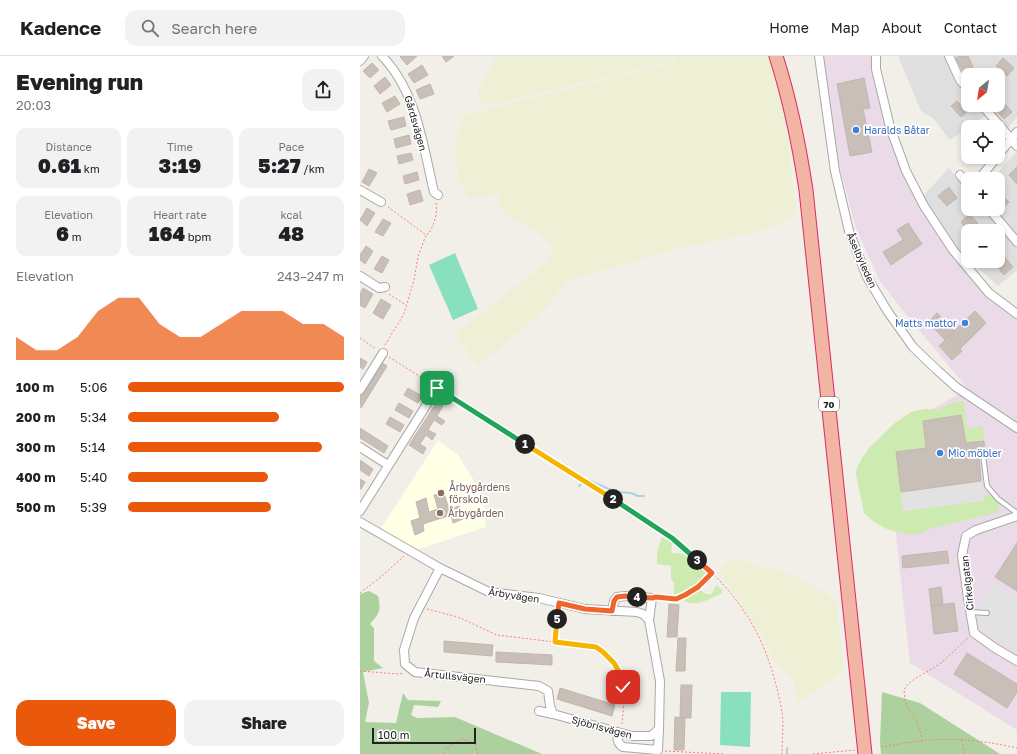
<!DOCTYPE html>
<meta charset="utf-8">
<style>
body{margin:0;font-family:"Golos Text",sans-serif;background:#f2f2f2;color:#202124;height:100vh;display:flex;flex-direction:column;font-size:15px;white-space:nowrap}
*{box-sizing:border-box;margin:0}
p{font-size:13px;color:#757577}
.icon{flex:none;width:22px;height:22px;fill:none;stroke:currentColor;stroke-width:2;stroke-linecap:round;stroke-linejoin:round}
.map{position:relative;flex:1;overflow:hidden}
.details{display:flex;flex-direction:column;background:#fff;width:360px}
.details>*{flex:none}
.needle{width:26px;rotate:210deg}
.tools{position:absolute;left:601px;top:12px;display:grid;gap:8px}
.tools a{display:grid;place-items:center;width:44px;height:44px;border-radius:8px;background:#fff;box-shadow:0 2px 6px #0003;font-size:20px}
.scale{position:absolute;left:12px;bottom:10px;width:104px;box-sizing:border-box;padding-left:4px;border:2px solid #222;border-top:0;font-size:11px;line-height:14px;white-space:nowrap;color:#222;-webkit-text-stroke:3px #fff;paint-order:stroke}
.pin{position:absolute;display:grid;place-items:center;width:34px;height:34px;color:#fff;margin:-17px;border-radius:8px;box-shadow:0 2px 6px #0006}
.km{position:absolute;width:20px;height:20px;margin:-10px;border-radius:50%;background:#222;color:#fff;font-size:11px;line-height:20px;text-align:center}
.round{display:grid;place-items:center;flex:none;width:42px;height:42px;border-radius:12px;background:#f2f2f2}
.head{display:flex;align-items:center;justify-content:space-between;height:68px;padding:0 16px}
h1{font-size:22px;font-weight:800;line-height:30px}
.figures{display:grid;grid-template-columns:repeat(3,1fr);gap:6px;height:68px;padding:4px 16px}
.figures div{display:grid;align-content:center;border-radius:10px;background:#f2f2f2;text-align:center}
.figures b{font-size:20px;font-weight:800}
.figures small{font-size:11px;font-weight:400}
.figures p{font-size:11px}
.chart{height:112px;padding:8px 16px}
.chart p{display:flex;justify-content:space-between}
.chart svg{width:100%;height:72px;margin-top:4px;fill:#ea580c;opacity:.7}
.primary-button{display:flex;gap:8px;margin-top:auto;padding:8px 16px}
.primary-button a{flex:1;height:46px;border-radius:12px;background:#ea580c;color:#fff;font-size:16px;font-weight:800;line-height:46px;text-align:center}
.primary-button a+a{background:#f2f2f2;color:#202124}
ul{padding:0 16px;list-style:none;font-size:13px}
li{display:grid;grid-template-columns:64px 48px 1fr;align-items:center;height:30px}
li i{height:10px;border-radius:5px;background:#ea580c}
header{display:flex;align-items:center;gap:24px;box-sizing:border-box;height:56px;padding:0 20px;background:#fff;border-bottom:1px solid #e0e0e0}
header strong{font-size:19px}
nav{display:flex;gap:22px;margin-inline-start:auto;font-size:14px}
.search{width:280px;height:36px;background:#f2f2f2;display:flex;align-items:center;gap:10px;box-sizing:border-box;padding:0 14px;border-radius:12px;color:#757577;font-size:15px}
main{display:flex;flex:1;min-height:0}
.map>svg:first-child{display:block}
</style>
<header>
<strong>Kadence</strong>
<div class="search"><svg class="icon" aria-label="search" viewBox="0 0 24 24"><circle cx="10" cy="10" r="6"/><path d="M15 15l6 6"/></svg>Search here</div>
<nav><a>Home</a><a>Map</a><a>About</a><a>Contact</a></nav>
</header>
<main>
<section class="details">
<div class="head"><div><h1>Evening run</h1><p>20:03</p></div><a class="round"><svg class="icon" aria-label="share" viewBox="0 0 24 24"><path d="M12 15V3M7 8l5-5 5 5M5 13v7h14v-7"/></svg></a></div>
<div class="figures">
<div><p>Distance</p><b>0.61<small> km</small></b></div>
<div><p>Time</p><b>3:19</b></div>
<div><p>Pace</p><b>5:27<small> /km</small></b></div>
</div>
<div class="figures">
<div><p>Elevation</p><b>6<small> m</small></b></div>
<div><p>Heart rate</p><b>164<small> bpm</small></b></div>
<div><p>kcal</p><b>48</b></div>
</div>
<div class="chart"><p><span>Elevation</span>243–247 m</p>
<svg viewBox="0 0 160 44" preserveAspectRatio="none"><path d="M0 44V30L10 38L20 38L30 30L40 14L50 6L60 6L70 22L80 30L90 30L100 22L110 14L120 14L130 14L140 22L150 22L160 30V44z"/></svg>
</div>
<ul>
<li><b>100 m</b>5:06<i style="width:100%"></i></li>
<li><b>200 m</b>5:34<i style="width:70%"></i></li>
<li><b>300 m</b>5:14<i style="width:90%"></i></li>
<li><b>400 m</b>5:40<i style="width:65%"></i></li>
<li><b>500 m</b>5:39<i style="width:66%"></i></li>
</ul>
<div class="primary-button"><a>Save</a><a>Share</a></div>
</section>
<div class="map">
<svg width="657" height="698" viewBox="0 0 657 698">
<rect width="100%" height="100%" fill="#f2efe9"/>
<path fill="#e0dfdf" d="M538 0H585L598 27 608 39V49H617L626 59 590 84 573 62 561 55Z
M594 0H657V61L648 72 627 49H638V19H608V27Z
M657 95V180L633 153H638V123H632Z
M589 112 608 135V153H623L657 193V214L638 230 611 205H638V175H608V202L598 193 563 140Z"/>
<path fill="#ebdbe8" d="M460 0H516L530 71 564 150 629 237 657 258V674L550 607 525 379 608 333 544 256 520 225 496 173 472 81Z"/>
<path fill="#ffffe5" d="M78 384 98 399 113 423 125 451 126 471 53 495 20 474Z"/>
<path fill="#eef0d5" d="M137 0H310L311 5 141 47 125 49 118 44V34Z
M313 0H408L425 58 436 158 421 168 400 175 313 194 206 225 191 247 168 269 117 310 96 277 189 204 192 191 178 176 146 159 139 149 141 138 108 142 99 124 95 102V84L104 59 314 6Z
M377 503 430 518 467 537 473 543 477 550 484 610 475 621 442 645H438L433 624 415 606 410 598 404 582 363 523 360 515 363 508Z"/>
<path fill="#cdebb0" d="M604 345 607 372 623 370 624 385 606 387 601 359 563 365 566 392 536 396 543 455 624 444V439H632L639 448V456L570 473 560 478H545L527 473 514 466 504 457 496 418 497 412 502 402 509 392 535 367 551 356 565 353 578 354 591 347Z
M302 481 312 487 311 497 326 498 346 516C340 526 326 538 314 539V527L311 523V510L297 508V496Z
M356 529 362 534V537C350 543 334 553 321 543L329 540 339 533 346 538H352Z"/>
<path fill="#add19e" d="M9 535 18 540C21 554 20 557 10 568L14 572V605L23 612 3 616 9 647 5 666 36 667 43 637 48 644 81 645 78 651 54 649 51 659 57 662 95 661 182 698H0V538Z
M522 636 560 647 640 698H521L520 686Z"/>
<path fill="#88e0be" d="M95 197 118 253 93 264 69 209Z
M361 636H391L390 691 360 689Z"/>
<path fill="#e2e2e2" d="M621 425 622 445 543 455 541 436Z
M632 527 657 543V595L620 574 617 549Z"/>
<g fill="none" stroke-linecap="round" stroke-linejoin="round">
<path stroke="#aad3df" stroke-width="2" d="M219 430 226 423 256 436 271 437 278 440H284
M427 698V692"/>
</g>
<path fill="#c7bfb8" stroke="#c4b6ab" d="M41 0H57L47 9 40 1Z
M82 0H94L86 6Z
M600 0H608L613 11 603 16 596 2Z
M643 2 654 12 647 20 636 10Z
M12 7 19 14 10 22 3 15Z
M62 9 68 19 54 27 48 18Z
M25 21 31 29 20 38 14 30Z
M504 22 510 52 503 53 512 96 490 100 477 28Z
M70 28 74 38 60 43 56 34Z
M35 40 40 48 27 56 22 47Z
M641 44 652 56 644 63 633 51 638 49V46Z
M597 45 607 56 601 61 591 50Z
M44 61 46 70 31 74 28 65Z
M49 79 51 88 36 92 34 83Z
M51 97 53 104 39 108 37 100Z
M657 111V128L649 119Z
M9 113 17 117 9 130 2 126Z
M57 116 59 124 45 128 43 120Z
M589 131 597 142 587 150 578 140Z
M60 134 63 145 50 149 47 138Z
M638 135 649 146 642 153 638 148Z
M7 152 15 157 7 170 0 164Z
M610 158 619 169 612 175H608L601 166Z
M23 163 31 167 23 180 15 176Z
M548 167 562 188 531 209 523 196 543 184 537 174Z
M6 190 13 195 5 208 0 204V199Z
M643 199 653 211 644 219 634 207Z
M22 200 29 204 22 217 14 213Z
M3 232 13 238 5 252 0 249V238Z
M21 243 31 249 23 263 13 257Z
M615 255 626 267 600 293 588 281Z
M577 257 594 275 585 284 568 266Z
M588 281 602 295 592 304 579 290Z
M0 302 7 306 3 313 0 311Z
M21 306 27 310 1 352 0 340Z
M48 332 62 340 58 347 44 339Z
M77 346 83 350 77 360 85 365 82 369 74 364 68 374 76 378 72 384 66 379 60 388 66 392 63 398 49 389Z
M39 347 53 355 49 362 35 354Z
M601 359 606 387 624 385 625 399 619 400 621 425 541 436 536 396 566 392 563 365Z
M30 361 44 369 40 376 26 368Z
M0 372 28 390 24 397 0 382Z
M0 404 13 413 9 420 0 414Z
M0 423 5 426 1 433H0Z
M84 437 89 453 99 450 103 463 93 467 91 459 63 468 64 475 55 479 51 465 60 462 56 446 66 442 69 456 78 453 74 439Z
M657 487V535L635 521Z
M587 495 589 507 543 512 542 500Z
M581 531 583 548 571 550 569 533Z
M594 547 598 575 574 578 571 550Z
M309 548 319 549 317 581H307Z
M318 582H326L325 615H316Z
M84 585 133 589 132 600 84 596Z
M136 596 192 599V609L136 606Z
M607 597 657 628V636L647 652 594 618Z
M321 629H332L331 662H320Z
M200 632 255 649 252 660 197 643Z
M315 661 325 662 324 694H314Z"/>
<g fill="none" stroke-linecap="round" stroke-linejoin="round">
<defs>
<path id="service" d="M623 399 627 430 638 443 657 457
M610 556 627 557"/>
<path id="minor" d="M22 0C57 36 63 90 74 136L78 139
M459 0 475 115 489 175 507 221 528 256 553 291 577 314 596 331 657 372
M516 0V13L530 71 546 115 564 150 593 194 629 237 657 258
M589 0 600 24 608 33
M0 5 4 0
M622 49 657 90
M638 99 657 76
M600 119 608 129
M619 123 637 101
M0 134 21 146
M629 153 657 186
M0 220 19 232 25 231
M0 334 23 297
M0 391 28 409
M0 455 77 332
M657 460 616 474 606 480 602 499 608 542 614 577 635 592 657 605
M0 466 80 512 129 536 179 542 225 553 277 556 283 558 289 564 300 625 299 673 291 680H272L193 658 190 650 188 635 179 630 55 616 45 608 44 594 54 562 80 512
M252 555 254 545 257 541 265 540 292 542 289 564
M179 655 193 658
M258 676C257 683 257 687 263 691L298 694 299 673"/>
<path id="trunk" d="M416 0C430 44 439 88 446 134L505 698"/>
</defs>
<use href="#service" stroke="#a9a9a9" stroke-width="6"/>
<use href="#minor" stroke="#a9a9a9" stroke-width="10"/>
<use href="#trunk" stroke="#dc2a67" stroke-width="15"/>
<path stroke="#fa8072" stroke-width="1" stroke-dasharray="2 2" stroke-linecap="butt" d="M67 179C74 171 78 157 76 147
M29 238 46 249
M0 282 16 293
M25 289 44 258 54 224 58 201 66 179 28 151
M29 301 70 327
M83 336C126 364 170 391 213 418 281 460 358 503 396 575 409 600 417 629 422 656 424 669 422 684 422 698
M0 537 22 520 44 500
M299 541C304 541 310 543 315 543 329 542 342 526 351 517
M67 553 98 561 137 579 236 591C267 611 265 635 262 668
M195 586 198 556
M0 615 38 618 44 617
M602 684 605 698
M562 685 560 674 556 664 548 652 545 644 544 634 548 628 556 622 580 608 608 582
M521 691C535 689 548 686 561 685 593 681 626 685 657 692
M305 695 364 698
M83 698 85 693 102 683 115 687 118 698
M453 698 495 694"/>
<use href="#service" stroke="#fff" stroke-width="4"/>
<use href="#minor" stroke="#fff" stroke-width="8"/>
<use href="#trunk" stroke="#f2b4a3" stroke-width="13"/>
</g>
<g fill="none" stroke-linecap="round" stroke-linejoin="round">
<defs>
<path id="split-1" d="M77 332 165 388"/>
<path id="split-2" d="M165 388 253 443"/>
<path id="split-3" d="M253 443 312 482 337 504"/>
<path id="split-4" d="M277 541 292 542 296 541 316 543 325 539 338 531 352 517 337 504"/>
<path id="split-5" d="M197 563 199 547 225 553 252 555 254 545 257 541 265 540 277 541"/>
<path id="split-6" d="M197 563 195 586 236 591 243 596 254 607 261 619 263 631"/>
</defs>
<use href="#split-1" stroke="#fff" stroke-width="8"/>
<use href="#split-2" stroke="#fff" stroke-width="8"/>
<use href="#split-3" stroke="#fff" stroke-width="8"/>
<use href="#split-4" stroke="#fff" stroke-width="8"/>
<use href="#split-5" stroke="#fff" stroke-width="8"/>
<use href="#split-6" stroke="#fff" stroke-width="8"/>
<use href="#split-1" stroke="#22a559" stroke-width="5"/>
<use href="#split-2" stroke="#f5b400" stroke-width="5"/>
<use href="#split-3" stroke="#22a559" stroke-width="5"/>
<use href="#split-4" stroke="#f0652b" stroke-width="5"/>
<use href="#split-5" stroke="#f0652b" stroke-width="5"/>
<use href="#split-6" stroke="#f5b400" stroke-width="5"/>
</g>
<g fill="#3f7fe0" stroke="#fff" stroke-width="1.5">
<circle cx="496" cy="74" r="4"/>
<circle cx="605" cy="267" r="4"/>
<circle cx="580" cy="397" r="4"/>
</g>
<g fill="#8d6e63" stroke="#fff" stroke-width="1.5">
<circle cx="81" cy="437" r="4"/>
<circle cx="80" cy="457" r="4"/>
</g>
<g text-anchor="middle" dominant-baseline="central" stroke-width="3.5" stroke-linejoin="round" paint-order="stroke">
<rect fill="#fff" stroke="#646464" stroke-width="1" x="459" y="341" width="20" height="14" rx="3"/>
<g font-size="9" font-weight="bold" fill="#222">
<text x="469" y="348">70</text>
</g>
<g font-size="10" fill="#222" stroke="#fff">
<text transform="translate(56 67) rotate(74)">Gårdsvägen</text>
<text transform="translate(502 204) rotate(66)">Åselbyleden</text>
<text transform="translate(607 527) rotate(-96)">Cirkelgatan</text>
<text transform="translate(154 539) rotate(9)">Årbyvägen</text>
<text transform="translate(95 620) rotate(6)">Årtullsvägen</text>
<text transform="translate(242 671) rotate(15)">Sjöbrisvägen</text>
</g>
<g font-size="10" fill="#366cbe" stroke="#fff" text-anchor="start">
<text x="504" y="74">Haralds Båtar</text>
<text x="597" y="267" text-anchor="end">Matts mattor</text>
<text x="588" y="397">Mio möbler</text>
</g>
<g font-size="10" fill="#785e54" stroke="#fff" text-anchor="start">
<text x="89" y="431">Årbygårdens<tspan x="89" dy="12">förskola</tspan></text>
<text x="88" y="457">Årbygården</text>
</g>
</g>
</svg>
<div class="tools">
<a><svg class="needle" viewBox="-14 -14 28 28"><path d="M0-13l5 13h-10z" fill="#e53935"/><path d="M0 13l5-13h-10z" fill="#757577"/></svg></a>
<a><svg class="icon" aria-label="locate" viewBox="0 0 24 24"><circle cx="12" cy="12" r="6"/><path d="M12 2v4M12 18v4M2 12h4M18 12h4"/></svg></a>
<a>+</a>
<a>−</a>
</div>
<div class="scale">100 m</div>
<div class="pin" style="left:77px;top:332px;background:#1e9e55"><svg class="icon" aria-label="arrive" viewBox="0 0 24 24"><path d="M6 21V4h12l-3 4 3 4H6"/></svg></div>
<div class="pin" style="left:263px;top:631px;background:#d93025"><svg class="icon" aria-label="check" viewBox="0 0 24 24"><path d="M5 12l5 5 9-10"/></svg></div>
<b class="km" style="left:165px;top:388px">1</b>
<b class="km" style="left:253px;top:443px">2</b>
<b class="km" style="left:337px;top:504px">3</b>
<b class="km" style="left:277px;top:541px">4</b>
<b class="km" style="left:197px;top:563px">5</b>
</div>
</main>
